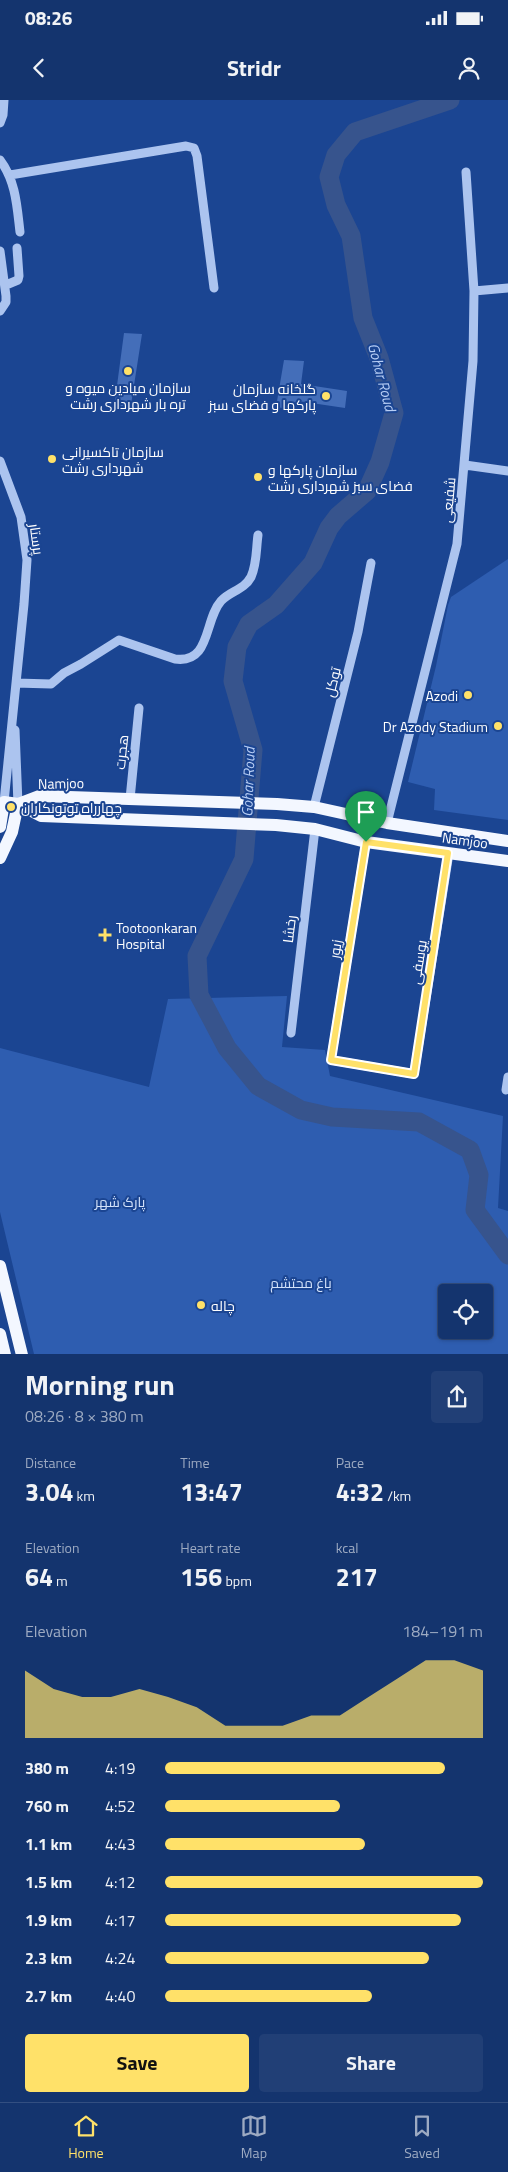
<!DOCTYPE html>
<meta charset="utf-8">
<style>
body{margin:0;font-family:"Titillium Web",Cairo,sans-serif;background:#213f76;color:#f1f3f6;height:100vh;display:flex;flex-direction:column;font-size:19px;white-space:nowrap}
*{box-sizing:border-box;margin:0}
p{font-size:16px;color:#9daac2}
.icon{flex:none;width:28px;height:28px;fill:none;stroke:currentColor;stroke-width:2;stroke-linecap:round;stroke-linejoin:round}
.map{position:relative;height:1254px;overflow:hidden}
.details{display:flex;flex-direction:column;background:#14346e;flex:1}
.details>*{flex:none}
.tools{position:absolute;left:438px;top:1184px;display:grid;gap:10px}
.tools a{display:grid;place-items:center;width:55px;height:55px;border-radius:5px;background:#14346e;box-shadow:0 1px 4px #0004,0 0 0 1px #334f81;font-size:25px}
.pin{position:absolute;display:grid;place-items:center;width:42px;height:42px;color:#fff;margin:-51px -21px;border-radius:50% 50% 50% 0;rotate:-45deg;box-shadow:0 0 5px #0007}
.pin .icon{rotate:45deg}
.round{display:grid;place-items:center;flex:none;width:52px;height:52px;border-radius:5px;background:#213f76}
.headline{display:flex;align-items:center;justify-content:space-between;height:85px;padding:0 25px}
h1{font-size:28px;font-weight:700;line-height:38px}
.figures{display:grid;grid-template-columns:repeat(3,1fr);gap:8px;height:85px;padding:5px 25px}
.figures div{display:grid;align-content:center}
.figures b{font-size:25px;font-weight:700}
.figures small{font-size:14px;font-weight:400}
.figures p{font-size:14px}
.chart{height:140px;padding:10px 25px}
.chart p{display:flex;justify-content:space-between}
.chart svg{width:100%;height:90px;margin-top:5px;fill:#ffe169;opacity:.7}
.button{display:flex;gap:10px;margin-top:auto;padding:10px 25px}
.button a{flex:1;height:58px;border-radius:5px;background:#ffe169;color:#111;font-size:20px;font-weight:700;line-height:58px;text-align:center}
.button a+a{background:#213f76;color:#f1f3f6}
ul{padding:0 25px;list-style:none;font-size:16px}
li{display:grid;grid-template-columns:80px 60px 1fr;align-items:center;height:38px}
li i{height:12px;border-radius:6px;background:#ffe169}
.status{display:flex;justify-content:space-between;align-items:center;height:35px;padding:0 25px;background:#14346e;direction:ltr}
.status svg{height:14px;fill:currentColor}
header{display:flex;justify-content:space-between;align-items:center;height:65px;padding:0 25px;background:#14346e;font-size:22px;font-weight:700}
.tab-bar{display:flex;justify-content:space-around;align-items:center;height:70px;border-top:1px solid #334f81;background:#14346e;font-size:14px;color:#9daac2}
.tab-bar a{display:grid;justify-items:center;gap:2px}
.tab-bar .on{color:#ffe169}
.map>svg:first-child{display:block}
</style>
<div class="status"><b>08:26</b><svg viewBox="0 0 49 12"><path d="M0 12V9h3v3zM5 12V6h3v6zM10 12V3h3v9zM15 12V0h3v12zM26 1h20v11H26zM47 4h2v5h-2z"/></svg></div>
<header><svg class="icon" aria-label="back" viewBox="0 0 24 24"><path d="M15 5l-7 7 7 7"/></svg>Stridr<svg class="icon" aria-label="person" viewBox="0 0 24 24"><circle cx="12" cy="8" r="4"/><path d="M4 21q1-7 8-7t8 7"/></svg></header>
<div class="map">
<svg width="508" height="1255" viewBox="0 0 508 1255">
<rect width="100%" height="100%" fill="#1b4592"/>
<path fill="#2e5db0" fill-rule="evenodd" d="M508 459V720L434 710 435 689 408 682 436 566 448 505 451 497Z
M287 896 282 947 325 950 330 976 503 1016 498 1108 508 1111V1254H34L0 1112V948L149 987 168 899ZM484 1192V1230H446V1192Z"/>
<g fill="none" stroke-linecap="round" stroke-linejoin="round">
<path stroke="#37548d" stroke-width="19" d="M450 0 355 32 336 55 329 77 336 105 351 136 363 218 379 258 394 313 380 362 367 391 338 416 329 428 313 463 276 505 249 524 237 547 233 581 253 650 244 759 197 856 199 895 227 948 258 986 301 1010 332 1017 419 1022 470 1050 479 1075 475 1110 508 1155"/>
</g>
<path fill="#446eb9" d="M124 233 142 234 130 311 114 308Z
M284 260 304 261 301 284 347 291 345 308 298 301 296 310 276 307Z"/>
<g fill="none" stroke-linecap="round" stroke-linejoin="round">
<path stroke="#acc4ef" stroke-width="9" d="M0 23 3 15 4 0
M0 60C16 81 17 107 20 132
M10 75 186 46 194 48 197 56 214 188
M0 151 6 196V202L0 211
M6 185 18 180 19 176 17 148
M474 191 508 188
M0 361 21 417 27 460 24 504 4 702 0 703
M465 365 508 371
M16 583 51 584 64 573 81 564 119 540 175 559C211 564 204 520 221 501 230 491 244 490 251 477 257 464 256 449 258 435
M15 630 18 704
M130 699 139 608
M314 707 358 532 371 463
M387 723 457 444 473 261 474 191 466 72
M366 742 331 960 414 974 449 753
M291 933 315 729
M506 990 508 977"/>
<path stroke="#f3f7ff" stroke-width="12" d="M18 704 39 696 277 704 314 707 387 723 508 741
M0 727 4 702 18 704 41 716 276 725 315 729 366 742 508 761
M0 758 12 732 18 704
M0 1166 22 1255
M0 1234 5 1255"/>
</g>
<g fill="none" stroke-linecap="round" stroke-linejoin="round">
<defs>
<path id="route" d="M366 742 448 753 414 974 331 960Z"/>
</defs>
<use href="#route" stroke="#fff" stroke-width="10"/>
<use href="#route" stroke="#ffe169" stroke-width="6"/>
</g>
<g fill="#ffe169" stroke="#1b4592" stroke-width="2">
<circle cx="128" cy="271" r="5"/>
<circle cx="326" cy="296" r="5"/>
<circle cx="52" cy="359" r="5"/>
<circle cx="258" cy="377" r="5"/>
<circle cx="468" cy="595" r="5"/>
<circle cx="498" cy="626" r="5"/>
<circle cx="11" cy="707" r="5"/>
<path d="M102.5 827.5h5v5h5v5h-5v5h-5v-5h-5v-5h5z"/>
<circle cx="201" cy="1205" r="5"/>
</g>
<g text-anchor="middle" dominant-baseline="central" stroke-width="4" stroke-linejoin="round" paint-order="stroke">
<g font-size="14" fill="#fff" stroke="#1b4592" text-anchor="start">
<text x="128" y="287" text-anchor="middle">سازمان میادین میوه و<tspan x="128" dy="16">تره بار شهرداری رشت</tspan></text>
<text x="316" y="288" text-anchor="end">گلخانه سازمان<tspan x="316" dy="16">پارکها و فضای سبز</tspan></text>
<text x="62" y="351">سازمان تاکسیرانی<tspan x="62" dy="16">شهرداری رشت</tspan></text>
<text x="268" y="369">سازمان پارکها و<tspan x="268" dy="16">فضای سبز شهرداری رشت</tspan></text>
<text x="458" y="595" text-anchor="end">Azodi</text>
<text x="488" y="626" text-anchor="end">Dr Azody Stadium</text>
<text x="21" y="707">چهارراه توتونکاران</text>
<text x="116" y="827">Tootoonkaran<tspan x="116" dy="16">Hospital</tspan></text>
<text x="211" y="1205">چاله</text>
</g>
<g font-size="14" fill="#fff" stroke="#1b4592">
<text transform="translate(448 400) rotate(-85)">شفیعی</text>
<text transform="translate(37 439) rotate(82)">پرستار</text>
<text transform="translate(332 582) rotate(-76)">توکل</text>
<text transform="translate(121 652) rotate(-84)">هجرت</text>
<text transform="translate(61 683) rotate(-1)">Namjoo</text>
<text transform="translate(465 740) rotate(8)">Namjoo</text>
<text transform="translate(289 829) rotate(-83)">رخشا</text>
<text transform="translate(335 849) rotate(-81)">زیور</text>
<text transform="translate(418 862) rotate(-81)">یوسفی</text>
</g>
<g font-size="14" fill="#d2e1fa" stroke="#1b4592">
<text x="120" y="1101">پارک شهر</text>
<text x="301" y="1182">باغ محتشم</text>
</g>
<g font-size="15" font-style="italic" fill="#b8cef5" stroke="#1b4592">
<text transform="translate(382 277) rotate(75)">Gohar Roud</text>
<text transform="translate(248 682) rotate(-88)">Gohar Roud</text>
</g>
</g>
</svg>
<div class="tools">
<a><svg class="icon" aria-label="locate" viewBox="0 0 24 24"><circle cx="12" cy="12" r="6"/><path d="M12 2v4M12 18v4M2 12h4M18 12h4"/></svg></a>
</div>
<div class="pin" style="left:366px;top:742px;background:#1e9e55"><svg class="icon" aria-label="arrive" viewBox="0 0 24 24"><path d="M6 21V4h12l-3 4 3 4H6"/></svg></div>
</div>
<section class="details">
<div class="headline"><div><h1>Morning run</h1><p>08:26 · 8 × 380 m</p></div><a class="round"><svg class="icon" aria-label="share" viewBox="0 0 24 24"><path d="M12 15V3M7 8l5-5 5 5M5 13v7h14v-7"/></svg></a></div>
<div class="figures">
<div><p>Distance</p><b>3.04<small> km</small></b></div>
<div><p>Time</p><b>13:47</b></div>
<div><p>Pace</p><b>4:32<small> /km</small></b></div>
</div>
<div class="figures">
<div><p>Elevation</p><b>64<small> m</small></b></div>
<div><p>Heart rate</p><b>156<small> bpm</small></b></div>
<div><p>kcal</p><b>217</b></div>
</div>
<div class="chart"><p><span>Elevation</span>184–191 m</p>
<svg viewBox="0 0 160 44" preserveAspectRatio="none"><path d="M0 44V11L10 20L20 24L30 24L40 20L50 24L60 29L70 38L80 38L90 38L100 33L110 33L120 24L130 15L140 6L150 6L160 11V44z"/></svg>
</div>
<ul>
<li><b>380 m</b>4:19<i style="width:88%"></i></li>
<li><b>760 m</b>4:52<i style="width:55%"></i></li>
<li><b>1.1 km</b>4:43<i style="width:63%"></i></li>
<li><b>1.5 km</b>4:12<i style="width:100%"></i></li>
<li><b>1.9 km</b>4:17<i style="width:93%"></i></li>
<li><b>2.3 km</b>4:24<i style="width:83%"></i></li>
<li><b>2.7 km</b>4:40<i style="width:65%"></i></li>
</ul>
<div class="button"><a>Save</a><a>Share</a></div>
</section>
<nav class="tab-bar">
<a class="on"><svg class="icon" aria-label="home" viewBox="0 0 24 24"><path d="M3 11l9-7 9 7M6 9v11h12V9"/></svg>Home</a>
<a><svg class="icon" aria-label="map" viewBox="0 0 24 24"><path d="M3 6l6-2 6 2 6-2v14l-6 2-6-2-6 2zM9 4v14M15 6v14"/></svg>Map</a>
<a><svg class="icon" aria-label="saved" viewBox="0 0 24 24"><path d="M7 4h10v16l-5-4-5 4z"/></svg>Saved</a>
</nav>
